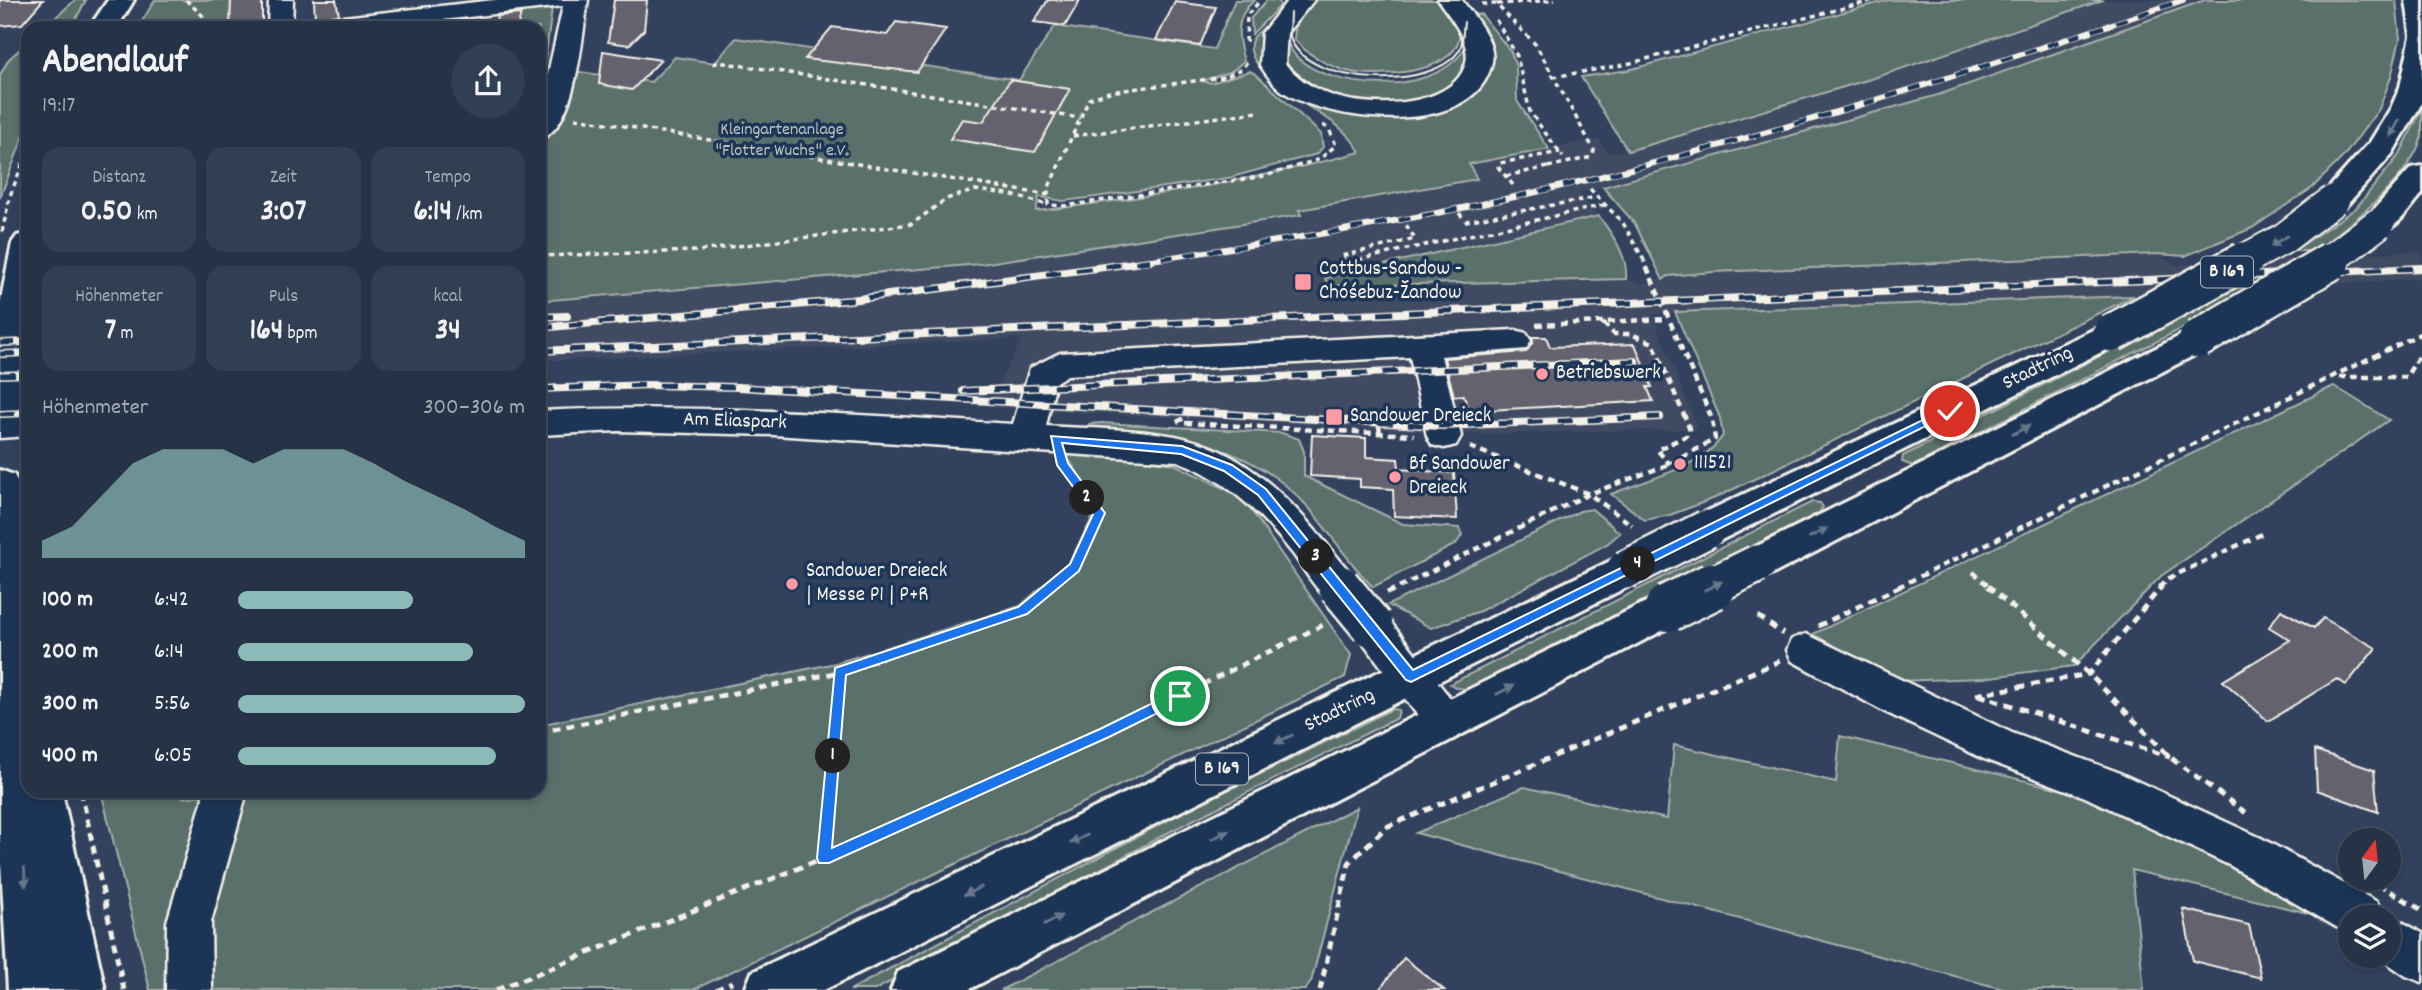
<!DOCTYPE html>
<html lang="de">
<meta charset="utf-8">
<style>
body{margin:0;font-family:Dekko,sans-serif;background:#323e51;color:#f1f3f6;height:100vh;display:flex;flex-direction:column;font-size:26px;white-space:nowrap}
*{box-sizing:border-box;margin:0}
p{font-size:23px;color:#a4aab3}
.icon{flex:none;width:38px;height:38px;fill:none;stroke:currentColor;stroke-width:2;stroke-linecap:round;stroke-linejoin:round}
.map{position:relative;flex:1;overflow:hidden}
.drawer{position:absolute;left:21px;top:21px;width:525px;height:777px;display:flex;flex-direction:column;background:#263246;border-radius:21px;box-shadow:0 4px 10px #0003,0 0 0 2px #424d5f}
.drawer>*{flex:none}
.needle{width:46px;rotate:15deg}
.buttons{position:absolute;left:2338px;top:828px;display:grid;gap:14px}
.buttons a{display:grid;place-items:center;width:63px;height:63px;border-radius:50%;background:#263246;box-shadow:0 4px 10px #0003,0 0 0 2px #424d5f;font-size:35px}
.pin{position:absolute;display:grid;place-items:center;width:60px;height:60px;color:#fff;margin:-30px;border:4px solid #fff;border-radius:50%;box-shadow:0 2px 7px #0007}
.km{position:absolute;width:35px;height:35px;margin:-18px;border-radius:50%;background:#222;color:#fff;font-size:19px;line-height:35px;text-align:center}
.round{display:grid;place-items:center;flex:none;width:74px;height:74px;border-radius:37px;background:#323e51}
.overview{display:flex;align-items:center;justify-content:space-between;height:119px;padding:0 21px}
h1{font-size:38px;font-weight:700;line-height:52px}
.metrics{display:grid;grid-template-columns:repeat(3,1fr);gap:10px;height:119px;padding:7px 21px}
.metrics div{display:grid;align-content:center;border-radius:18px;background:#323e51;text-align:center}
.metrics b{font-size:30px;font-weight:700}
.metrics small{font-size:19px;font-weight:400}
.metrics p{font-size:19px}
.chart{height:196px;padding:14px 21px}
.chart p{display:flex;justify-content:space-between}
.chart svg{width:100%;height:126px;margin-top:7px;fill:#8bbbb9;opacity:.7}
ul{padding:0 21px;list-style:none;font-size:23px}
li{display:grid;grid-template-columns:112px 84px 1fr;align-items:center;height:52px}
li i{height:18px;border-radius:9px;background:#8bbbb9}
.map>svg:first-child{display:block}
</style>
<div class="map">
<svg width="2422" height="990" viewBox="0 0 2422 990">
<rect width="100%" height="100%" fill="#32425e"/>
<filter id="ink" filterUnits="userSpaceOnUse"><feTurbulence type="fractalNoise" baseFrequency=".0143" numOctaves="2"/><feDisplacementMap in="SourceGraphic" scale="14" xChannelSelector="R" yChannelSelector="G"/><feConvolveMatrix kernelMatrix="1 2 1 2 8 2 1 2 1" color-interpolation-filters="sRGB"/></filter>
<g filter="url(#ink)">
<path fill="#414c63" d="M2103 0H2205L1938 95 1639 179 1578 192 1599 216 1326 278 1328 285 1626 279 1644 284 1667 276 1713 272 2157 254 2175 265 2422 251V278L2134 296 1652 314 1698 429 1474 434 987 407 1023 338 539 361V301L981 264 1300 215 1299 210 1476 179 1469 164 1599 139 1606 152 1629 151 1874 78Z"/>
<path fill="#5a6f6b" stroke="#a7b0aa" stroke-width="2" d="M75 0H86L71 28H44Z
M155 0H231L230 28H138Z
M1235 0H1255C1234 16 1237 38 1244 61L1232 71 1202 81 1211 83 1250 71 1256 74 1321 134 1323 147 1317 154 1228 178 1088 198 1063 201 1039 197 1036 211C1146 198 1253 181 1360 152 1354 141 1344 131 1334 123 1317 111 1233 66 1254 37 1259 31 1268 24 1274 18L1264 42 1322 106 1451 102 1490 38 1473 15 1481 14 1511 52 1516 67 1517 101 1549 149 1469 164 1477 179 1299 210 1301 215 981 264 539 301V260L547 249H539V142L557 120 573 71 651 82 675 57 715 63 736 38 1019 80 1055 26 1214 49Z
M1267 0 1279 1 1280 6 1252 34 1251 18Z
M1310 0H1442C1448 10 1461 26 1459 38 1454 75 1370 79 1343 70 1325 64 1307 54 1294 39L1297 15Z
M1889 0H2103L1874 78 1628 151 1581 77 1628 70Z
M2205 0H2396L2400 39 2391 77 2379 109 2344 156 2312 188 2252 228 2185 256 2157 254 1713 272 1668 276 1663 280 1635 224 1603 187 1938 95Z
M547 4 552 8 545 62 539 64V28H517L522 7Z
M1282 30C1286 38 1289 48 1295 55 1331 94 1447 97 1468 41L1469 74 1427 101 1377 107 1320 95 1282 66Z
M28 42V124L0 198V75L9 59Z
M2422 108C2422 117 2422 128 2422 136 2410 180 2350 224 2315 251H2294L2356 208 2400 154Z
M1599 216C1613 236 1628 255 1626 279L1328 286 1325 278Z
M2236 287H2263L1913 466 1902 462 1903 456Z
M2134 296 1715 498 1670 515 1645 520 1611 494C1643 481 1706 466 1723 435L1720 418 1675 312Z
M2334 386 2389 420 2161 576 2074 666 1983 678 1897 681 1813 634Z
M1102 423 1282 433 1299 439 1304 451V476L1403 524 1459 528 1462 535 1456 544 1373 587C1349 563 1331 534 1309 508 1247 438 1170 436 1084 430L1089 424Z
M1071 451 1174 464 1242 497 1351 655 1345 677 693 990H150L101 791H165L186 798 221 791H539V725L836 663 1020 606 1069 563 1099 505 1068 458Z
M1812 502 1820 503 1823 507 1819 513 1470 689 1457 688 1450 684Z
M1592 509 1620 533 1607 544 1480 611 1431 628 1388 605 1580 511Z
M1392 709 1399 710 1397 718 1175 829 875 990H850L1170 819Z
M1840 736 2105 800 2240 861 2328 918 2132 870 2144 990H2007L1416 833 1524 787 1667 819 1674 745 1836 782Z
M1357 807 1311 982 1305 990H1001Z"/>
<path fill="#64626e" stroke="#f4f1e8" stroke-width="2" d="M0 0H43L22 24 0 26Z
M231 0H262V28H230Z
M314 0H336L339 15 315 18Z
M614 0H647L644 30 629 45 608 42Z
M1048 0H1080L1065 26 1034 22Z
M1175 2 1216 7 1200 46 1156 40Z
M521 14 517 28H495L497 16Z
M896 22 946 29 917 72 805 59 832 27 887 35Z
M603 51 661 60 632 90 599 84Z
M1010 80 1070 89 1035 152 950 139 962 119 983 122Z
M1532 337H1546L1550 347 1635 344 1652 387H1647L1653 401 1468 411 1464 395 1454 396 1444 358 1526 352 1533 342Z
M1312 435 1366 438V457L1398 459 1399 469 1454 473 1457 519 1394 516 1393 489 1360 487V479L1310 476Z
M2281 610 2314 628 2323 618 2376 648 2346 685 2337 679 2268 721 2223 681 2290 640 2269 627Z
M2315 750 2374 770 2378 812 2317 790Z
M2183 909 2249 925 2261 978 2193 961Z
M1404 958 1444 990H1379Z"/>
<g fill="none" stroke-linecap="round" stroke-linejoin="round">
<defs>
<path id="minor" d="M269 0H293L292 28H268Z
M494 0H588C582 34 577 130 539 139V114L563 6 374 28H296L299 23 308 21Z
M1288 0H1314L1287 33 1285 64C1298 78 1310 87 1328 94 1364 109 1455 110 1466 62 1471 41 1449 16 1438 0H1462C1473 16 1496 40 1492 62 1477 139 1333 123 1285 93 1275 87 1266 74 1260 65L1262 33Z
M1515 330 1526 333 1531 341 1526 349 1441 356 1461 436 1456 445 1444 448 1432 445 1427 436 1410 357 1067 375 1056 382 1046 426C1089 429 1133 428 1175 436 1256 452 1303 515 1352 575L1358 586 1352 597C1343 600 1335 602 1326 597 1314 588 1303 567 1293 554 1261 514 1226 478 1177 461L774 435 618 431 539 435V411C697 403 855 415 1013 424L1030 368 1060 353Z
M28 412V436L0 438V414Z
M1372 610 1385 615 1458 708 1464 720 1458 732 1444 738 1430 732 1359 637 1353 626 1359 615Z
M1806 634 2012 733 2115 771 2261 838 2377 902 2383 917H2350V934L2345 932 2231 866 2085 797 1984 759 1885 712 1792 661 1787 650 1792 639Z
M202 791H244L245 799 211 922 212 990H166L167 922 203 799Z
M2389 915 2422 933V982L2406 976 2377 956H2389V917H2384Z"/>
<path id="major" d="M108 0H134L117 28H89Z
M2406 0H2422V103L2392 154 2345 207 2334 210 2323 207 2318 200 2370 142 2391 108 2400 87 2411 36Z
M2422 166V194C2406 212 2394 237 2368 230L2363 223 2368 216 2411 168Z
M28 233V349L18 424 13 434 0 437V304L12 243 17 236Z
M2112 321 2124 325 2129 333 2124 341 1721 540 1707 544 1693 540 1687 529 1693 518Z
M2198 327 2210 331 2215 339 2210 347 1771 575 1757 580 1743 575 1737 564 1743 553Z
M0 470 14 475 19 485 28 599V791H60L63 797 105 990H8L0 845Z
M1625 554 1639 559 1645 570 1639 581 824 990H745L752 972Z
M1668 591 1683 596 1689 608 1683 620 968 990H891L898 972Z"/>
</defs>
<use href="#minor" stroke="#f4f1e8" stroke-width="5"/>
<use href="#major" stroke="#f4f1e8" stroke-width="6"/>
<path stroke="#f4f1e8" stroke-width="3.5" stroke-dasharray="5 4.5" stroke-linecap="butt" d="M186 0 203 16 209 28
M1482 4H1496L1536 45 1594 150 1592 157
M1497 4 1555 0
M1496 20 1517 56 1530 112 1563 157
M1246 42 1247 15 1261 0
M1247 62 1242 69 1225 77 1109 92 1089 99 1048 189V205L1065 206 1265 176 1320 159 1336 145 1329 129 1320 123
M713 64 719 62 1080 118
M1553 77 1623 65 1875 0
M575 118 1048 195
M1073 136 1258 112
M1506 176 1548 167
M1513 185 1498 167 1500 163 1560 152
M1590 189 1623 223 1645 262
M1459 213 1466 221 1597 197
M2 232 10 196 28 150
M539 256 698 251 912 224 946 199 976 190 1008 194 1048 205
M1346 262 1341 256 1415 239 1405 223
M1349 262 1604 205"/>
<path stroke="#f4f1e8" stroke-width="4.5" stroke-dasharray="7 5" stroke-linecap="butt" d="M1344 261H1357
M1603 323 1614 334H1631L1653 343 1690 429 1686 436 1657 450 1670 464
M1536 325 1668 319
M2339 377H2406L2422 351
M1177 422 1188 416
M1185 423 1414 435
M1379 426 1380 433
M1470 447 1589 494 1632 525
M1973 572 1990 587
M1050 587 1075 567 1099 513 1066 469
M1399 587 1589 494 1670 464 1715 439 1712 419 1644 261
M1898 587 2422 333
M2160 587 2167 579 2262 534"/>
<path stroke="#f4f1e8" stroke-width="5" stroke-dasharray="8 6" stroke-linecap="butt" d="M1988 586 2089 674 2171 758 2250 816
M1387 593 1402 586
M1758 616 1783 634
M1818 626 1901 586
M1976 695 2089 674 2162 586
M1979 695 2170 757
M539 732 840 672 1023 610 1053 586
M81 791 124 990
M824 858 840 672
M2378 884 2422 910
M496 990 824 858 1104 733 1327 623
M716 990 732 982
M1320 990 1349 863 1386 827 1780 661"/>
<use href="#minor" fill="#1d3557" fill-rule="evenodd"/>
<use href="#major" fill="#1d3557" fill-rule="evenodd"/>
<path stroke="#f4f1e8" stroke-width="2" d="M1290 13C1290 20 1288 33 1291 40 1310 86 1435 92 1460 49 1463 42 1463 29 1464 22"/>
<defs>
<path id="rail-far1" d="M1138 262C1268 243 1399 223 1528 194 1750 143 1967 74 2183 0"/>
<path id="rail" d="M539 317 567 316
M539 328 850 300 1150 261
M0 343 28 342
M539 351 2422 268
M0 354 28 353
M0 375 28 374
M539 389 648 385 738 387 1441 426 1660 417
M963 391 1635 361
M0 414 28 413"/>
</defs>
<use href="#rail-far1" stroke="#f4f1e8" stroke-width="6"/>
<use href="#rail" stroke="#f4f1e8" stroke-width="8"/>
<use href="#rail-far1" stroke="#1d3557" stroke-width="4.5" stroke-dasharray="12" stroke-linecap="butt"/>
<use href="#rail" stroke="#1d3557" stroke-width="5" stroke-dasharray="15" stroke-linecap="butt"/>
<defs>
<path id="minor-bridge" d="M1339 586 1372 626"/>
<path id="major-bridge-far2" d="M2240 262 2283 239 2334 200
M2328 262 2379 223"/>
<path id="major-bridge-far1" d="M2112 333 2244 261
M2198 339 2331 261
M1625 570 1707 529
M1710 587 1757 564"/>
<path id="major-bridge" d="M1668 608 1713 586"/>
</defs>
<use href="#minor-bridge" stroke="#f4f1e8" stroke-width="46" stroke-linecap="butt"/>
<use href="#major-bridge-far2" stroke="#f4f1e8" stroke-width="34" stroke-linecap="butt"/>
<use href="#major-bridge-far1" stroke="#f4f1e8" stroke-width="42" stroke-linecap="butt"/>
<use href="#major-bridge" stroke="#f4f1e8" stroke-width="51" stroke-linecap="butt"/>
<path stroke="#f4f1e8" stroke-width="3.5" stroke-dasharray="5 4.5" stroke-linecap="butt" d="M1548 167 1592 157"/>
<use href="#minor-bridge" stroke="#1d3557" stroke-width="41"/>
<use href="#major-bridge-far2" stroke="#1d3557" stroke-width="30"/>
<use href="#major-bridge-far1" stroke="#1d3557" stroke-width="37"/>
<use href="#major-bridge" stroke="#1d3557" stroke-width="46"/>
</g>
<defs><path id="oneway-solid" d="M-6-.8H1V-3.2L6.5 0L1 3.2V.8H-6Z" transform="scale(1.75)"/></defs>
<g fill="#68778a">
<use href="#oneway-solid" transform="translate(2395 128) rotate(118)"/>
<use href="#oneway-solid" transform="translate(2279 241) rotate(148)"/>
<use href="#oneway-solid" transform="translate(2021 430) rotate(-27)"/>
<use href="#oneway-solid" transform="translate(1818 533) rotate(-27)"/>
<use href="#oneway-solid" transform="translate(1713 586) rotate(-26)"/>
<use href="#oneway-solid" transform="translate(1505 690) rotate(-27)"/>
<use href="#oneway-solid" transform="translate(1284 739) rotate(154)"/>
<use href="#oneway-solid" transform="translate(1220 835) rotate(-27)"/>
<use href="#oneway-solid" transform="translate(1079 839) rotate(154)"/>
<use href="#oneway-solid" transform="translate(25 877) rotate(86)"/>
<use href="#oneway-solid" transform="translate(973 891) rotate(154)"/>
<use href="#oneway-solid" transform="translate(1053 920) rotate(-27)"/>
</g>
</g>
<path fill="#1a73e8" stroke="#fff" stroke-width="2" d="M1947 408 1956 411 1411 682 1406 680 1258 495 1224 471 1181 454 1062 443 1068 463 1105 513 1079 571 1027 614 846 675 832 848 1100 729 1175 692H1184V700L1109 737 829 863H819L817 858 835 668 1018 607 1070 564 1093 514 1057 465 1051 436 1182 446 1232 465 1266 489 1413 670Z"/>
<g fill="#ff9aa2" stroke="#1d3557" stroke-width="2.5">
<rect x="1294" y="273" width="18" height="18" rx="3.5"/>
<circle cx="1542" cy="374" r="7"/>
<rect x="1325" y="408" width="18" height="18" rx="3.5"/>
<circle cx="1680" cy="464" r="7"/>
<circle cx="1395" cy="477" r="7"/>
<circle cx="792" cy="584" r="7"/>
</g>
<g text-anchor="middle" dominant-baseline="central" stroke-width="7" stroke-linejoin="round" paint-order="stroke">
<g font-size="18" fill="#bec4bc" stroke="#1d3557">
<text x="782" y="130">Kleingartenanlage<tspan x="782" dy="21">"Flotter Wuchs" e.V.</tspan></text>
</g>
<g fill="#1d3557" stroke="#b4b9bc" stroke-width="2">
<rect x="2201" y="256.5" width="52" height="31" rx="5"/>
<rect x="1196" y="753.5" width="52" height="31" rx="5"/>
</g>
<g font-size="19" font-weight="bold" fill="#f4f1e8">
<text x="2227" y="272">B 169</text>
<text x="1222" y="769">B 169</text>
</g>
<g font-size="21" fill="#f4f1e8" stroke="#1d3557" text-anchor="start">
<text x="1319" y="270">Cottbus-Sandow -<tspan x="1319" dy="24">Chóśebuz-Žandow</tspan></text>
<text x="1556" y="374">Betriebswerk</text>
<text x="1350" y="417">Sandower Dreieck</text>
<text x="1694" y="464">111521</text>
<text x="1409" y="465">Bf Sandower<tspan x="1409" dy="24">Dreieck</tspan></text>
<text x="806" y="572">Sandower Dreieck<tspan x="806" dy="24">| Messe P1 | P+R</tspan></text>
</g>
<g font-size="21" fill="#f4f1e8" stroke="#1d3557">
<text transform="translate(2038 369) rotate(-26)">Stadtring</text>
<text transform="translate(735 422) rotate(2)">Am Eliaspark</text>
<text transform="translate(1340 711) rotate(-26)">Stadtring</text>
</g>
</g>
</svg>
<div class="buttons">
<a><svg class="needle" viewBox="-14 -14 28 28"><path d="M0-13l5 13h-10z" fill="#e53935"/><path d="M0 13l5-13h-10z" fill="#a4aab3"/></svg></a>
<a><svg class="icon" aria-label="layers" viewBox="0 0 24 24"><path d="M12 4l9 5-9 5-9-5zM3 14l9 5 9-5"/></svg></a>
</div>
<div class="pin" style="left:1180px;top:696px;background:#1e9e55"><svg class="icon" aria-label="arrive" viewBox="0 0 24 24"><path d="M6 21V4h12l-3 4 3 4H6"/></svg></div>
<div class="pin" style="left:1950px;top:411px;background:#d93025"><svg class="icon" aria-label="check" viewBox="0 0 24 24"><path d="M5 12l5 5 9-10"/></svg></div>
<b class="km" style="left:833px;top:756px">1</b>
<b class="km" style="left:1087px;top:498px">2</b>
<b class="km" style="left:1316px;top:557px">3</b>
<b class="km" style="left:1638px;top:564px">4</b>
<section class="drawer">
<div class="overview"><div><h1>Abendlauf</h1><p>19:17</p></div><a class="round"><svg class="icon" aria-label="share" viewBox="0 0 24 24"><path d="M12 15V3M7 8l5-5 5 5M5 13v7h14v-7"/></svg></a></div>
<div class="metrics">
<div><p>Distanz</p><b>0.50<small> km</small></b></div>
<div><p>Zeit</p><b>3:07</b></div>
<div><p>Tempo</p><b>6:14<small> /km</small></b></div>
</div>
<div class="metrics">
<div><p>Höhenmeter</p><b>7<small> m</small></b></div>
<div><p>Puls</p><b>164<small> bpm</small></b></div>
<div><p>kcal</p><b>34</b></div>
</div>
<div class="chart"><p><span>Höhenmeter</span>300–306 m</p>
<svg viewBox="0 0 160 44" preserveAspectRatio="none"><path d="M0 44V38L10 33L20 22L30 11L40 6L50 6L60 6L70 11L80 6L90 6L100 6L110 11L120 17L130 22L140 27L150 33L160 38V44z"/></svg>
</div>
<ul>
<li><b>100 m</b>6:42<i style="width:61%"></i></li>
<li><b>200 m</b>6:14<i style="width:82%"></i></li>
<li><b>300 m</b>5:56<i style="width:100%"></i></li>
<li><b>400 m</b>6:05<i style="width:90%"></i></li>
</ul>
</section>
</div>
